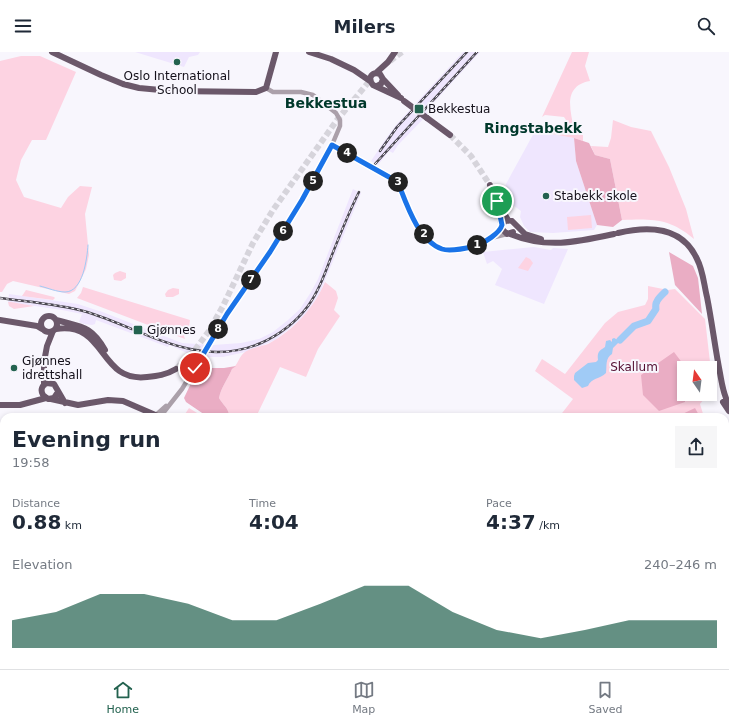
<!DOCTYPE html>
<meta charset="utf-8">
<style>
body{margin:0;font-family:"DejaVu Sans",sans-serif;background:#f6f6f7;color:#1f2937;height:100vh;display:flex;flex-direction:column;font-size:15px;white-space:nowrap}
*{box-sizing:border-box;margin:0}
p{font-size:13px;color:#747a83}
.icon{flex:none;width:22px;height:22px;fill:none;stroke:currentColor;stroke-width:2;stroke-linecap:round;stroke-linejoin:round}
.map{position:relative;flex:1;overflow:hidden}
.side{position:absolute;left:0px;top:361px;width:729px;height:256px;display:flex;flex-direction:column;background:#fff;border-radius:12px 12px 0 0;box-shadow:0 2px 6px #0003}
.side>*{flex:none}
.needle{width:26px;rotate:346deg}
.fabs{position:absolute;left:677px;top:309px;display:grid;gap:8px}
.fabs a{display:grid;place-items:center;width:40px;height:40px;border-radius:0px;background:#fff;box-shadow:0 2px 6px #0003;font-size:20px}
.pin{position:absolute;display:grid;place-items:center;width:34px;height:34px;color:#fff;margin:-17px;border:2px solid #fff;border-radius:50%;box-shadow:0 1px 4px #0007}
.km{position:absolute;width:20px;height:20px;margin:-10px;border-radius:50%;background:#222;color:#fff;font-size:11px;line-height:20px;text-align:center}
.round{display:grid;place-items:center;flex:none;width:42px;height:42px;border-radius:0px;background:#f6f6f7}
.summary{display:flex;align-items:center;justify-content:space-between;height:68px;padding:0 12px}
h1{font-size:22px;font-weight:700;line-height:30px}
.metrics{display:grid;grid-template-columns:repeat(3,1fr);gap:6px;height:68px;padding:4px 12px}
.metrics div{display:grid;align-content:center}
.metrics b{font-size:20px;font-weight:700}
.metrics small{font-size:11px;font-weight:400}
.metrics p{font-size:11px}
.chart{height:112px;padding:8px 12px}
.chart p{display:flex;justify-content:space-between}
.chart svg{width:100%;height:72px;margin-top:4px;fill:#23624f;opacity:.7}
header{display:flex;justify-content:space-between;align-items:center;height:52px;padding:0 12px;background:#fff;font-size:18px;font-weight:700}
.tabs{display:flex;justify-content:space-around;align-items:center;height:56px;border-top:1px solid #e0e1e3;background:#fff;font-size:11px;color:#747a83}
.tabs a{display:grid;justify-items:center;gap:2px}
.tabs .current{color:#23624f}
.map>svg:first-child{display:block}
</style>
<header><svg class="icon" aria-label="menu" viewBox="0 0 24 24"><path d="M4 6h16M4 12h16M4 18h16"/></svg>Milers<svg class="icon" aria-label="search" viewBox="0 0 24 24"><circle cx="10" cy="10" r="6"/><path d="M15 15l6 6"/></svg></header>
<div class="map">
<svg width="729" height="617" viewBox="0 0 729 617">
<rect width="100%" height="100%" fill="#f8f6fd"/>
<path fill="#efe6fe" d="M135 0H200L198 3 189 5 184 15Z
M463 0H480L426 59 428 62 398 93 393 101 389 99 378 113 371 109 387 85 396 73Z
M535 79 574 86 576 109 597 173 594 178 553 181 530 180 524 174 520 165 521 159 506 148 504 139 506 132Z
M353 137 361 141 319 243 306 262 293 274 275 288 250 299 223 305H206V304L189 303 185 300 169 293 168 295 96 268 95 272 92 273 84 272 79 270 82 262 62 258 8 250 9 242 78 252 99 259H100L182 291 213 293 241 291 259 287 273 280 288 268 300 257 311 240 318 227Z
M534 195 551 198 553 196 568 197 544 252 495 233 502 217 493 209 487 212 483 200Z"/>
<path fill="#fdd3e2" d="M572 0H589L585 14 590 29C563 34 570 57 574 77L578 80 583 79V89L574 86 535 79 539 70V75L565 79 566 68 564 65 545 63 542 65Z
M21 4H40L76 20 46 88H32L21 108 16 128 24 145 61 156 68 145 80 134 92 135 85 162 89 203 86 217 75 239 69 242 13 229 7 232 2 240H0V9Z
M613 68 631 75 651 79 669 115 686 157 694 187C669 166 653 167 622 168L610 107 595 103 591 94 608 95 611 86Z
M591 163 592 176 568 178 567 165Z
M526 205 530 207 533 211 528 219 518 216Z
M120 219 126 221V226L121 229 114 228 113 223 115 221Z
M325 230 336 239 338 246 334 258 340 264 318 297 306 325 280 315 256 365H229C230 357 222 352 219 346 221 335 228 327 232 317 238 313 239 304 245 300 248 297 262 294 268 292 294 278 314 256 325 230Z
M648 234 668 238 675 237 705 267 713 336 710 340V316H684V342H708L700 352 704 365H559L573 347 535 319 542 307 565 322 605 271 618 260 645 253 648 247Z
M83 235 190 268 189 275 184 284 185 287 77 246 81 241Z
M173 236 179 237V242L173 245H166L165 242 168 238Z
M26 238 54 245 55 246 53 248 22 244Z
M8 250H11L34 254 14 257 9 254Z
M189 356 202 364 201 365H183Z
M79 613H129L132 617H78Z
M334 613H388L387 617H309Z"/>
<path fill="#eaadc4" d="M574 86 589 91 595 103 610 107 622 168 613 175 597 173 576 109Z
M669 200 693 214 698 226 702 262 675 233Z
M674 300 686 316H684L685 350 659 359 643 343 641 323Z
M236 314 232 317C228 327 221 335 219 346 222 352 230 357 229 365H208L186 350 184 346 194 325 200 316H224Z
M695 356 700 365H676Z"/>
<path fill="#a0cbf6" d="M614 286 620 289 613 296 612 302C605 306 607 314 606 321 600 327 591 326 588 334L582 336 574 328V324L575 321 588 311 596 310 598 308C597 300 599 299 605 295L606 289 610 288 612 290V287Z"/>
<g fill="none" stroke-linecap="round" stroke-linejoin="round">
<path stroke="#a0cbf6" stroke-width="1" d="M40 234C48 236 57 240 65 240 83 240 87 207 88 193
M388 617V613"/>
<path stroke="#a0cbf6" stroke-width="7" d="M620 288 634 274 648 269 656 257C654 250 660 245 665 240"/>
<path stroke="#d6d4db" stroke-width="6" stroke-dasharray="6 3" stroke-linecap="butt" d="M390 9 402 0
M450 83 471 104 490 133
M176 317 194 299 209 279 223 254 253 191 273 158 337 68 372 26"/>
<path stroke="#aba0aa" stroke-width="4.5" d="M332 93 389 125 397 128C405 148 420 192 444 197 450 198 457 197 462 196 479 194 491 187 502 175
M491 186 507 182
M208 293 303 148 332 93 340 74V68L336 61 313 43 301 40H273L266 36
M156 363 166 354
M160 365 182 337 202 304"/>
<path stroke="#6b586a" stroke-width="6" d="M52 0 101 23 123 32 139 36 171 39 256 40 266 36 276 0
M309 0 331 7 354 18 370 29
M376 21 388 10 395 0
M383 27 398 43
M377 34 381 32 383 27 380 22C372 19 367 26 373 33L401 46
M427 66 450 83
M490 133 497 149 508 168
M497 149 502 177 507 182 513 180
M502 173 506 168 512 169 525 182 541 187
M618 181C648 174 682 174 697 207 703 218 704 233 707 245 712 270 715 296 720 321 722 332 723 342 729 353
M510 182C547 197 577 190 614 182
M41 272a8 8 0 1 1 16 0a8 8 0 1 1-16 0Z
M0 268 37 274 42 277
M56 268C81 275 91 273 105 298
M56 277C107 269 98 331 147 325 157 324 166 323 176 317
M44 333V310L47 294 53 279
M58 340 54 346 48 347 43 343C40 338 42 333 47 331L54 332 65 351
M51 347 78 353 108 348 123 349 160 365
M723 350 729 359
M0 353H20L46 346
M53 617 54 613"/>
<defs>
<path id="rail" d="M380 99 397 75 467 0
M375 112 477 0
M0 246C29 250 59 252 87 260 145 278 199 318 261 291 279 283 296 270 308 254 318 240 324 224 330 208 339 185 348 162 359 140"/>
</defs>
<use href="#rail" stroke="#4a4750" stroke-width="2.5"/>
<use href="#rail" stroke="#f8f6fd" stroke-width="1" stroke-dasharray="3" stroke-linecap="butt"/>
<path stroke="#aba0aa" stroke-width="4.5" d="M202 304 208 293"/>
<path stroke="#6b586a" stroke-width="6" d="M404 49 427 66"/>
</g>
<g fill="none" stroke-linecap="round" stroke-linejoin="round">
<defs>
<path id="route" d="M195 316 227 262 270 200 302 148 332 93 389 125 397 128C406 150 417 188 442 197 451 200 467 196 476 194 484 191 500 181 502 173L497 149"/>
</defs>
<use href="#route" stroke="#fff" stroke-width="8"/>
<use href="#route" stroke="#1a73e8" stroke-width="5"/>
</g>
<g fill="#23624f" stroke="#f8f6fd" stroke-width="1.5">
<circle cx="177" cy="10" r="4"/>
<rect x="414" y="52" width="10" height="10" rx="2"/>
<circle cx="546" cy="144" r="4"/>
<rect x="133" y="273" width="10" height="10" rx="2"/>
<circle cx="14" cy="316" r="4"/>
</g>
<g text-anchor="middle" dominant-baseline="central" stroke-width="4" stroke-linejoin="round" paint-order="stroke">
<g font-size="12" fill="#14101a" stroke="#f8f6fd" text-anchor="start">
<text x="177" y="24" text-anchor="middle">Oslo International<tspan x="177" dy="14">School</tspan></text>
<text x="428" y="57">Bekkestua</text>
<text x="554" y="144">Stabekk skole</text>
<text x="147" y="278">Gjønnes</text>
<text x="22" y="309">Gjønnes<tspan x="22" dy="14">idrettshall</tspan></text>
</g>
<g font-size="12" fill="#540f32" stroke="#f8f6fd">
<text x="634" y="315">Skallum</text>
</g>
<g font-size="14" font-weight="bold" fill="#00382b" stroke="#f8f6fd">
<text x="326" y="51">Bekkestua</text>
<text x="533" y="76">Ringstabekk</text>
</g>
</g>
</svg>
<div class="fabs">
<a><svg class="needle" viewBox="-14 -14 28 28"><path d="M0-13l5 13h-10z" fill="#e53935"/><path d="M0 13l5-13h-10z" fill="#747a83"/></svg></a>
</div>
<div class="pin" style="left:497px;top:149px;background:#1e9e55"><svg class="icon" aria-label="arrive" viewBox="0 0 24 24"><path d="M6 21V4h12l-3 4 3 4H6"/></svg></div>
<div class="pin" style="left:195px;top:316px;background:#d93025"><svg class="icon" aria-label="check" viewBox="0 0 24 24"><path d="M5 12l5 5 9-10"/></svg></div>
<b class="km" style="left:477px;top:193px">1</b>
<b class="km" style="left:424px;top:182px">2</b>
<b class="km" style="left:398px;top:130px">3</b>
<b class="km" style="left:347px;top:101px">4</b>
<b class="km" style="left:313px;top:129px">5</b>
<b class="km" style="left:283px;top:179px">6</b>
<b class="km" style="left:251px;top:228px">7</b>
<b class="km" style="left:218px;top:277px">8</b>
<section class="side">
<div class="summary"><div><h1>Evening run</h1><p>19:58</p></div><a class="round"><svg class="icon" aria-label="share" viewBox="0 0 24 24"><path d="M12 15V3M7 8l5-5 5 5M5 13v7h14v-7"/></svg></a></div>
<div class="metrics">
<div><p>Distance</p><b>0.88<small> km</small></b></div>
<div><p>Time</p><b>4:04</b></div>
<div><p>Pace</p><b>4:37<small> /km</small></b></div>
</div>
<div class="chart"><p><span>Elevation</span>240–246 m</p>
<svg viewBox="0 0 160 44" preserveAspectRatio="none"><path d="M0 44V27L10 22L20 11L30 11L40 17L50 27L60 27L70 17L80 6L90 6L100 22L110 33L120 38L130 33L140 27L150 27L160 27V44z"/></svg>
</div>
</section>
</div>
<nav class="tabs">
<a class="current"><svg class="icon" aria-label="home" viewBox="0 0 24 24"><path d="M3 11l9-7 9 7M6 9v11h12V9"/></svg>Home</a>
<a><svg class="icon" aria-label="map" viewBox="0 0 24 24"><path d="M3 6l6-2 6 2 6-2v14l-6 2-6-2-6 2zM9 4v14M15 6v14"/></svg>Map</a>
<a><svg class="icon" aria-label="saved" viewBox="0 0 24 24"><path d="M7 4h10v16l-5-4-5 4z"/></svg>Saved</a>
</nav>
